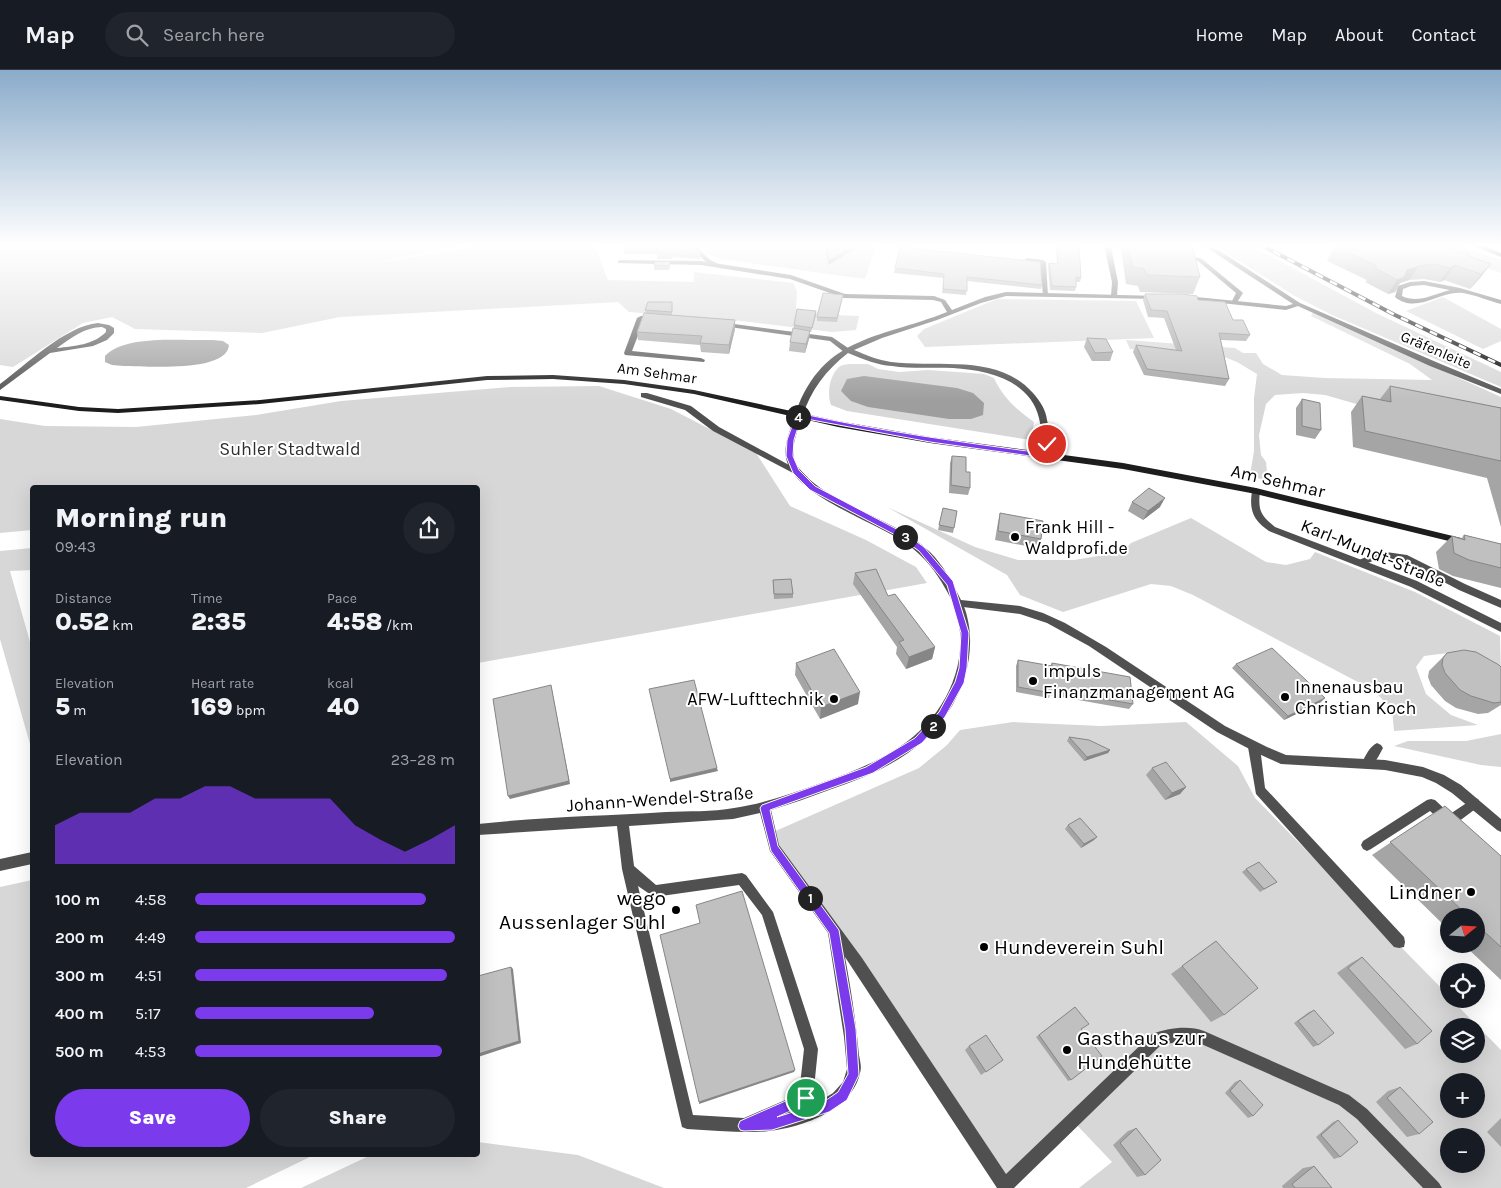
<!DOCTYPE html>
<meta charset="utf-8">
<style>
body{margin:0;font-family:Karla,sans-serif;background:#20242c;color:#f1f3f6;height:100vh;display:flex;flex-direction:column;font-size:19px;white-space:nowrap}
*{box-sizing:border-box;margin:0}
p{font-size:16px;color:#9ea1a6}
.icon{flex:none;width:28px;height:28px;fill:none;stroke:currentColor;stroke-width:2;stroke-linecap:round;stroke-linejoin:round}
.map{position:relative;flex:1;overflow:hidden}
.sheet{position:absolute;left:30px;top:415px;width:450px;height:672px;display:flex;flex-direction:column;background:#171b24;border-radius:5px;box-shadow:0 5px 20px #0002}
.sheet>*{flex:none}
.needle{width:32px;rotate:72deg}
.tools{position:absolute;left:1440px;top:838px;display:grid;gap:10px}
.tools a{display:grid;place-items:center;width:45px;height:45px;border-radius:50%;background:#171b24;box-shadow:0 5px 20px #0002;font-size:25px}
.pin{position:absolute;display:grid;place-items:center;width:42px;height:42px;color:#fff;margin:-21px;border:2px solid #fff;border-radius:50%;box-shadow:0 1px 5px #0007}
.km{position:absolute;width:25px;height:25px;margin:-12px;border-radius:50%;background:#222;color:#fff;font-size:14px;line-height:25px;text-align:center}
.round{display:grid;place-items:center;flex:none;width:52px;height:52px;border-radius:26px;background:#20242c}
.head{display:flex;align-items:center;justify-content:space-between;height:85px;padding:0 25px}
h1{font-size:28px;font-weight:800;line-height:38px}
.figures{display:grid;grid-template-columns:repeat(3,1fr);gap:8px;height:85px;padding:5px 25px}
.figures div{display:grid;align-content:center}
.figures b{font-size:25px;font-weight:800}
.figures small{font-size:14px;font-weight:400}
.figures p{font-size:14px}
.chart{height:140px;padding:10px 25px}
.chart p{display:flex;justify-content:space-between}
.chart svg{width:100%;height:90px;margin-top:5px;fill:#7c3aed;opacity:.7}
.button{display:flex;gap:10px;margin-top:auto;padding:10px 25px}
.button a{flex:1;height:58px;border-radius:30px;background:#7c3aed;color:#fff;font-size:20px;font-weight:800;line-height:58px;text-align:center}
.button a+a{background:#20242c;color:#f1f3f6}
ul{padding:0 25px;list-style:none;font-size:16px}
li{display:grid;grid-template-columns:80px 60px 1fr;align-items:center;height:38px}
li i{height:12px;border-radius:6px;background:#7c3aed}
header{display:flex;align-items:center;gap:30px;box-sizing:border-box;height:70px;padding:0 25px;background:#171b24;border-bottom:1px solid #363941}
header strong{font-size:24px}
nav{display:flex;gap:28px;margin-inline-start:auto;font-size:18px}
.search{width:350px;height:45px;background:#20242c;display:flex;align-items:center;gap:12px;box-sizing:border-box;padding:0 18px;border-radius:28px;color:#9ea1a6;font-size:19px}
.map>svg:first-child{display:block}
</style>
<header>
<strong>Map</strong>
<div class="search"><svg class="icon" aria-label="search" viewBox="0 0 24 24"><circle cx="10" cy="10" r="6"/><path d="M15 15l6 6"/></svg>Search here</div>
<nav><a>Home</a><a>Map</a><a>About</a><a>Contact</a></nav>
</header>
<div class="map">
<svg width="1501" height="1118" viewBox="0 0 1501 1118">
<rect width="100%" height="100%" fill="#fff"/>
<path fill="#d7d7d7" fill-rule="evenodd" d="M0 174H471L374 193 489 174H602L595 177 608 210 694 212V202L793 213 797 221 796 239 833 245 859 246 856 260 832 262 742 251 629 242 618 232 340 247 262 263 135 259 112 247 83 253 13 297 0 295Z
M696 174H877L865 209 721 189 705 183Z
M1212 174H1248L1378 244 1501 302V317L1332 245 1295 226Z
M1401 174H1457L1501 190V203L1431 178Z
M1443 227 1501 259V271L1483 279 1406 241Z
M997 229 1136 231 1154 268 925 277 917 266 924 259Z
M1313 242 1501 327V355L1374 339 1325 325 1303 323 1275 325 1266 334 1259 365 1261 385 1266 392 1268 412 1250 405 1254 381V328L1257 304 1237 292 1222 286H1196L1130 279 1126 270 1235 278 1243 283H1256L1263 294 1282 305 1325 308 1432 310 1410 294 1311 246Z
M854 294H868L878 299 899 302 928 300 957 302 984 304 994 308C1003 328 1017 340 1034 352L1031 370 847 341 831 335C827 324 829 306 839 297 843 294 849 294 854 294Z
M599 316 671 339 756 383 790 436 866 470 916 497 927 513 478 593V418H32V460L0 463V349L45 356 136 357 256 345 341 331 510 317Z
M887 437 975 477 1018 490H1074L1122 482 1131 473 1191 448 1266 492 1286 495 1310 489 1315 482 1415 522 1500 566 1501 606 1448 583 1424 586 1416 597 1426 624 1451 645 1478 655 1394 661 1392 639 1373 620 1193 525 1171 516 1151 514 1063 542 1020 525 1007 505Z
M32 478V500L10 501 32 579V681L0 569V481Z
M1013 652 1101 656 1186 652 1238 696 1255 728 1449 926V929H1451L1501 980V1118H1079L1112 1092 1072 1050 1005 1116 771 763 919 698 947 675 960 660ZM1449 956H1476V984H1449ZM1449 1011H1476V1039H1449ZM1449 1066H1476V1094H1449Z
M1501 664V697L1481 695 1394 676 1408 671H1466Z
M32 810V1085H314L246 1118H0V817Z
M478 1072 578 1085 664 1118H301L371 1085H478Z"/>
<path fill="#9e9e9e" d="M213 270 223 271 229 275C227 303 146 296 124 296L112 295 105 292V286C125 264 184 271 213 270Z
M864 306 957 318 973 323 984 333 983 345 971 349H949L868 337 851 331 841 321 847 309Z"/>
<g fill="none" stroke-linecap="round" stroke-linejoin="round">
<path fill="#505050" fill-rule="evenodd" d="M687 174H694L709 189 720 195 717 197 705 191Z
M1125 174 1137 177 1134 179 1111 177 1118 212 1117 226 1114 228 1111 226 1112 212 1104 175Z
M1181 183 1202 189 1242 222 1243 223 1236 234 1231 233 1236 223 1198 191 1181 185Z
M1027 188 1043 190 1046 192 1048 226 1043 225 1040 194 1025 191 1024 190Z
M1424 211 1460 218 1501 230V234C1489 231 1476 225 1463 223 1439 220 1417 245 1395 227L1398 216 1410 212ZM1424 215 1450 220C1433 224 1419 234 1402 226L1403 219 1411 216Z
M641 246 655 247 659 249 655 251 644 250 632 281 701 288 705 290 704 292 625 285 624 283 637 248Z
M719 252 832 267 851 280 850 282H844L830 271 722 256H719Z
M98 253 109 255 114 258V263L107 270 93 276 50 283 0 320V314C26 295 65 256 98 253ZM102 257 106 259V262C93 275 75 276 57 278 71 268 85 257 102 257Z
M641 323H647L691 336 719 357 800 401 799 403H793L713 361 685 340 641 327Z
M1379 481 1407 485 1465 514 1501 530V538L1459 520 1402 490 1380 488 1363 495H1357L1355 493 1357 491Z
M958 529C966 532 970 559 970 567 971 592 964 615 952 636 924 683 878 703 829 720 810 727 791 734 771 740L779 775 862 888 1006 1104 1152 964C1167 958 1189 955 1204 961L1349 1025 1367 1039 1439 1113 1442 1118H1423L1357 1049 1339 1035 1199 973 1178 972 1161 975 1014 1118H997L845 887C851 919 856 952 859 985 860 991 862 997 860 1003 852 1044 788 1063 751 1062 730 1062 708 1060 687 1059L682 1057 622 799 617 756 478 765V754C540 747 603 746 666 742 688 741 712 742 734 738 763 734 793 723 821 713 846 704 871 695 893 681 934 657 964 612 960 562 959 552 955 543 953 533ZM760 743 770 781 828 863 844 967 847 999 843 1012 833 1023 820 1031 793 1041 811 1033 813 1028 818 979 773 842 746 805 742 803 656 815 634 796 629 756 733 749ZM739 815 762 845 804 979 799 1024 744 1048 693 1045 638 816 654 827Z
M1254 672 1258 674 1260 677 1265 718 1404 867 1405 872 1404 877 1399 878 1394 877 1256 724 1248 677 1250 674Z
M1377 673 1381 675 1383 678C1379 685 1375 695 1368 698L1364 697 1362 693C1365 686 1370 676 1377 673Z
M1474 728 1478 729 1480 733 1478 737 1458 752 1459 754 1457 758 1453 760 1445 755 1430 741 1371 779 1367 781 1363 779 1361 775 1363 771 1427 730 1431 729 1435 730 1450 744Z
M32 782V794L0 801V789Z"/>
<path fill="#505050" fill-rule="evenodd" d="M1201 174H1209L1300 233 1436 292 1501 319V324L1430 296 1298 236 1286 240 1184 229 1183 228 1186 226 1286 236 1293 234Z
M620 190 701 191 791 205 845 224 934 226 945 230 952 240 985 227 1006 222 1159 226V228L1157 229 1006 226 981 233 937 250 882 268 854 280C866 285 878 290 891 292 938 298 998 283 1033 323 1040 331 1046 340 1047 350 1050 362 1052 376 1048 388H1042L1041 386C1042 373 1042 361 1039 348 1030 310 987 300 953 298 933 297 912 299 892 296 877 295 863 289 848 283 826 300 811 320 802 347 798 360 790 377 795 391 798 399 804 403 809 409 845 440 895 449 930 482 944 496 952 512 961 530L1020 536 1043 543 1065 553 1106 577 1225 656 1267 677 1286 685 1385 690 1423 697 1444 705 1461 715 1501 749V762L1497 760 1452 723 1436 713 1422 707 1385 700 1281 694 1259 684 1217 662 1089 576 1047 553 1020 544 955 536C940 508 930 490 904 472 875 452 793 425 786 388 784 375 789 363 793 351 819 265 877 270 947 242L941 232 933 230 844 228 790 209 701 195 618 193V191Z
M1256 418 1260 421C1258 440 1260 445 1275 457L1417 511 1501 553V562L1411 517 1269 461C1253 450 1249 440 1252 421Z"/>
<path fill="#1d1d1d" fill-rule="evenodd" d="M1469 174H1479L1501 183V187Z
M553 305 624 310 694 320 838 351 930 367 1123 393 1256 418 1461 468 1466 471 1461 474 1256 424 1123 399 930 373 838 357 694 324 624 314 553 309 487 310 260 334 118 343 79 341 0 330V326L79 337 118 339 260 330 487 306Z"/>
<defs>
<path id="rail" d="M1259 174 1395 245 1501 295"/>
</defs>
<use href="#rail" stroke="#000" stroke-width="4"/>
<use href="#rail" stroke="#fff" stroke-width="2.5" stroke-dasharray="8" stroke-linecap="butt"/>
</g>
<path fill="#a5a5a5" d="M690 174 700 182V189L673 187 672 189H657V184H624V176Z
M753 174H779L754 175Z
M825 174H857L855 179 828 195Z
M1056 174H1079L1081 208 1080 212H1076V217L1075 221 1050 220 1048 197 1049 193 1057 194Z
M1123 174H1192L1200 207 1193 224 1140 222 1138 216 1126 214 1121 179Z
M1335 176 1470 184 1469 186 1491 194 1480 208 1470 219 1444 210 1440 212 1424 209 1409 210 1400 213 1395 222 1388 224 1365 212 1367 210 1327 191Z
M900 177 1042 215 1041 219 967 211 966 225 942 223 944 208 894 203Z
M670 192V196L669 200H654V195Z
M1145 224 1198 230 1233 250 1250 265 1246 271 1221 270 1229 309 1225 316 1144 305 1133 282 1136 275 1176 280 1164 248 1148 247 1143 230Z
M843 225 837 252 817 251V247Z
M672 232V245L735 250V259L729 284 701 282 700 275 638 270 637 262 646 243 645 240Z
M816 241V245L811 262H810L809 269 805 283 789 281 790 272 794 258V255Z
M1087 268 1113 282 1110 291H1092L1084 277Z
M1390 316 1501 338V457L1487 408 1353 377 1351 342 1362 326 1380 329Z
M1302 329 1321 360 1315 369 1296 365V338Z
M952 386 966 402 970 418 968 425 949 423 950 393Z
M1132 432 1160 437 1143 450 1128 441Z
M943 438 957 441 953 463 938 460Z
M1000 443 1041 469 1037 478 995 470 998 452Z
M1464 465 1501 474V518L1453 506 1439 499 1436 482 1452 466 1461 469Z
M855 503 888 526 935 577 932 589 906 599 896 584 897 577 853 514Z
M773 510 793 524V528L774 529Z
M1447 583 1501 597V635L1488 643 1478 644 1456 638 1445 631 1431 615 1428 607 1429 601Z
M1018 590 1050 596 1052 593 1133 634 1129 639 1050 625 1049 628 1016 622V596Z
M796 593 858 634 820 649 795 605Z
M1236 594 1321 632 1284 650 1232 598Z
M1069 667 1110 680 1108 683 1084 691 1067 671Z
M1152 698 1186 717 1180 724 1165 730 1146 705Z
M1445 736 1501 786V910L1463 874H1476V846H1449V860L1372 785Z
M1068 755 1094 770 1081 778 1065 759Z
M1246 799 1277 812 1260 822 1242 802Z
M1216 871 1224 945 1211 952 1171 904Z
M1362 887 1417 974 1405 979 1337 903 1351 893Z
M1075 937 1081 959 1071 1010 1068 1011 1036 967Z
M1314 940 1318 975 1313 977 1294 953 1309 942Z
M969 976 1003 990 981 1005 965 980Z
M1240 1010 1253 1046 1248 1048 1225 1023 1235 1012Z
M1400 1017 1419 1064 1407 1067 1376 1032 1388 1021Z
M1501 1048V1077L1487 1062Z
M1338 1050 1340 1087 1334 1089 1316 1067 1333 1052Z
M1136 1058 1145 1105 1137 1107 1113 1075 1128 1061Z
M1314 1096 1332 1118H1283L1282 1116 1303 1098Z"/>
<path fill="#868686" d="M856 174H857L855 179 828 195 829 191Z
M1491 194 1480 208 1470 219 1481 204Z
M1455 195 1444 210 1440 212 1450 198Z
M1419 196 1409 210 1400 213 1395 222 1388 224 1397 210 1407 200Z
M816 241V245L811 262 812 258Z
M735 250V259L729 284V275Z
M810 261 809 269 805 283 806 274Z
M1165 428 1160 437 1143 450 1148 441Z
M935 577 932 589 906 599 909 587Z
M551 615 570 714 510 729 508 726Z
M860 622 858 634 820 649 821 637Z
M1325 628 1321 632 1284 650 1288 646Z
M1110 680 1108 683 1084 691 1087 687Z
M717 698 718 701 670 712V709Z
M1186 717 1180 724 1165 730 1172 723Z
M1097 767 1094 770 1081 778 1084 774Z
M511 897 513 899 521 973 478 987V984Z
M795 1000 794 1002 699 1034V1032Z"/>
<path fill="#c0c0c0" stroke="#868686" d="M624 174H690L700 182 672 179V181H656L658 176H624Z
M826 174H856L829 191Z
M1057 174H1079L1081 208 1076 207V217L1052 216 1049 193 1058 194Z
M1129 174H1192L1200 207 1147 205 1144 199 1132 197Z
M1342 174H1433L1470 184 1468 186 1491 194 1481 204 1455 195 1450 198 1434 194 1419 196 1407 200 1404 207 1397 210 1375 198 1377 196 1335 176Z
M900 177 1040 192 1042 215 967 207V221L943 219 944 204 895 198Z
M655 192H670L669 196 654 195Z
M823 223 843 225 837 248 817 247Z
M1145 224H1182L1197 226 1198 230 1225 232 1233 250H1243L1250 265 1219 263 1229 309 1147 299 1136 275 1182 281 1167 241 1151 240Z
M648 232H672V242L645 240Z
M797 239 816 241 812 258 794 255Z
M644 243 735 250 729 275 700 273 702 266 637 262Z
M793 258 810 261 806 274 790 272Z
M1087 268 1106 269 1113 282 1095 283Z
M1390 316 1501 338V391L1365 361 1362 326 1391 332Z
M1302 329 1320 333 1321 360 1302 356Z
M952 386 966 387V402H970V418L951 415Z
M1149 418 1165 428 1148 441 1132 432Z
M943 438 957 441 954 458 939 455Z
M1000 443 1043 451 1041 469 998 461Z
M1464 465 1501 474V498L1469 490 1454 483 1452 466 1465 470Z
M876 499 888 526 895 524 935 577 909 587 899 572 904 570 855 503Z
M791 509 793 524H774L773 510Z
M1272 578 1325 628 1288 646 1236 594Z
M834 579 860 622 821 637 796 593Z
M1464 580 1476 582 1499 595 1501 597V632L1494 633 1471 626 1460 620 1445 603 1442 595 1443 588 1447 583Z
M1018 590 1052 596V593L1130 607 1133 634 1051 620V623L1018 617Z
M694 610 717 698 670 709 649 619Z
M551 615 569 711 508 726 493 629Z
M1069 667 1089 670 1110 680 1087 687Z
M1166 692 1186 717 1172 723 1152 698Z
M1445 736 1501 786V877L1476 854V846H1468L1390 772Z
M1080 748 1097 767 1084 774 1068 755Z
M1259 792 1277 812 1264 819 1246 799Z
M742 821 795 1000 699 1032 660 865 700 853 696 835Z
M1216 871 1258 918 1224 945 1182 896Z
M1362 887 1432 961 1417 974 1348 898Z
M511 897 519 971 478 984V906Z
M1075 937 1089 954 1081 959 1102 986 1071 1010 1039 965Z
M1314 940 1334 963 1318 975 1298 951Z
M986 965 1003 990 986 1002 969 976Z
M1240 1010 1263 1035 1253 1046 1230 1021Z
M1400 1017 1433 1052 1419 1064 1387 1028Z
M1338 1050 1358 1072 1340 1087 1321 1065Z
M1136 1058 1161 1090 1145 1105 1120 1073Z
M1314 1096 1332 1118H1295L1292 1114Z"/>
<linearGradient id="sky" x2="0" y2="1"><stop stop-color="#8aabca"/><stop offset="0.53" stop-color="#fff"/><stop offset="1" stop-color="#fff" stop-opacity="0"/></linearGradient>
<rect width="1501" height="331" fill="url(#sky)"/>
<path fill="#7c3aed" stroke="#fff" d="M799 343C879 361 961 372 1042 383L1045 373 1050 374 1049 386 1045 388 930 372 801 348 794 370 793 386 799 400 815 416 906 464 924 477 953 511 969 563 967 598 964 613 945 647 922 673 873 703 770 740 778 776 839 860 856 959 859 1005 847 1030 829 1042 772 1060 744 1061 740 1060 738 1056 740 1051 806 1022 810 1023 812 1028 810 1032 777 1047 822 1033 838 1022 848 1004 845 959 829 863 771 781 760 738 762 735 866 697 915 668 939 642 955 612 959 598 961 563 947 515 919 481 901 468 810 420 793 403 786 386 787 370 796 345Z"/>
<g fill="#000" stroke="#fff" stroke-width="2">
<circle cx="1015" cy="467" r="5"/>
<circle cx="1033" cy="611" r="5"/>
<circle cx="1285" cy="627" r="5"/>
<circle cx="834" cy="629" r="5"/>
<circle cx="1471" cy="822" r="5"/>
<circle cx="676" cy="840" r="5"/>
<circle cx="984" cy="877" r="5"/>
<circle cx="1067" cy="980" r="5"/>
</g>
<g text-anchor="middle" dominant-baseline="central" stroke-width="4" stroke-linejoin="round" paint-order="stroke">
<g font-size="15" fill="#000" stroke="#fff">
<text transform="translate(1436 280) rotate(23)">Gräfenleite</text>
<text transform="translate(657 303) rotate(8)">Am Sehmar</text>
</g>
<g font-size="18" fill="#2e2e2e" stroke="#fff">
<text x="290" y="379">Suhler Stadtwald</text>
</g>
<g font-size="18" fill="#000" stroke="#fff">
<text transform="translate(1278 411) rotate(13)">Am Sehmar</text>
<text transform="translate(1373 483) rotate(22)">Karl-Mundt-Straße</text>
<text transform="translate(660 729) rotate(-4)">Johann-Wendel-Straße</text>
</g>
<g font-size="18" fill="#000" stroke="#fff" text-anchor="start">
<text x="1025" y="457">Frank Hill -<tspan x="1025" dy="21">Waldprofi.de</tspan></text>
<text x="1043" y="601">impuls<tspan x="1043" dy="21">Finanzmanagement AG</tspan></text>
<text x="1295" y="617">Innenausbau<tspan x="1295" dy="21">Christian Koch</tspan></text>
<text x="824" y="629" text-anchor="end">AFW-Lufttechnik</text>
</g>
<g font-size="21" fill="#000" stroke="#fff" text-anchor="end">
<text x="1461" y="822">Lindner</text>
<text x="666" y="828">wego<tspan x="666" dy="24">Aussenlager Suhl</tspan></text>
<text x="994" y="877" text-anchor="start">Hundeverein Suhl</text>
<text x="1077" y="968" text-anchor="start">Gasthaus zur<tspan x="1077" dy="24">Hundehütte</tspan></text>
</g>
</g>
</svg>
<div class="tools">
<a><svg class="needle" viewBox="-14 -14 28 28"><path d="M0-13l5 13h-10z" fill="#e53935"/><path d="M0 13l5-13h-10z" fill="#9ea1a6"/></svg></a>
<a><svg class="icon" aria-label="locate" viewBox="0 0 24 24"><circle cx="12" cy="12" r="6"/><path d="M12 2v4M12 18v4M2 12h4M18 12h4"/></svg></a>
<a><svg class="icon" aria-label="layers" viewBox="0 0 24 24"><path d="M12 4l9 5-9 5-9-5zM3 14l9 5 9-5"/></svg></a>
<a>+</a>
<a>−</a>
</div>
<div class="pin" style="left:806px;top:1028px;background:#1e9e55"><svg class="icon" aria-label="arrive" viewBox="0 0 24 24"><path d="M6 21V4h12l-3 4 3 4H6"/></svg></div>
<div class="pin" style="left:1047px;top:374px;background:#d93025"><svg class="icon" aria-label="check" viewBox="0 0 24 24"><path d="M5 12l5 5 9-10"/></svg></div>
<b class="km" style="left:810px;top:828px">1</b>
<b class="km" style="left:933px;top:656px">2</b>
<b class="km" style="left:905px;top:467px">3</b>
<b class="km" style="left:798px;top:347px">4</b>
<section class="sheet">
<div class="head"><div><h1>Morning run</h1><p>09:43</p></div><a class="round"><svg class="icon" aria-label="share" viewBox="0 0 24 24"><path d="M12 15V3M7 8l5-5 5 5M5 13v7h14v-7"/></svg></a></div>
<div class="figures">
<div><p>Distance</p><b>0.52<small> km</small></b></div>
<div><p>Time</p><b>2:35</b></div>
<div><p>Pace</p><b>4:58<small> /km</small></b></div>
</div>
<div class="figures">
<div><p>Elevation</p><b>5<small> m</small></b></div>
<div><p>Heart rate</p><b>169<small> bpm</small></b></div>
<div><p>kcal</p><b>40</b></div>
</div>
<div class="chart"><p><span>Elevation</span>23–28 m</p>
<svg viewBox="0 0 160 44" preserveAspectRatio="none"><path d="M0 44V25L10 19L20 19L30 19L40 12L50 12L60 6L70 6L80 12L90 12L100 12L110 12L120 25L130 32L140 38L150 32L160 25V44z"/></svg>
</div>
<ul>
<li><b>100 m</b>4:58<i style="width:89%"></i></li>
<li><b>200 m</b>4:49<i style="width:100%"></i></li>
<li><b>300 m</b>4:51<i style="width:97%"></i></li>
<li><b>400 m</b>5:17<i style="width:69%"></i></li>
<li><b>500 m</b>4:53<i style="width:95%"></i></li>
</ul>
<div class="button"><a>Save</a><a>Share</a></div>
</section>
</div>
